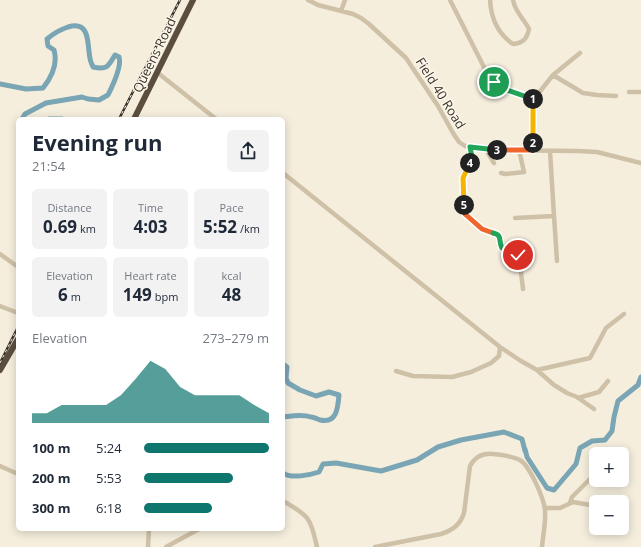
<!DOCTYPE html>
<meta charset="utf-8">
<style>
body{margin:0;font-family:"Open Sans",sans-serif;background:#f2f2f3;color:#1f2937;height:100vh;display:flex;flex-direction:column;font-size:15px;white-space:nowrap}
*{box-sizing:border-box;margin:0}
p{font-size:13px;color:#747a83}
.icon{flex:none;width:22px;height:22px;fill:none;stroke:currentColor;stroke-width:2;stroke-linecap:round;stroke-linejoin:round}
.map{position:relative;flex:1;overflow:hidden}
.side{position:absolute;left:16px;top:117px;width:269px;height:414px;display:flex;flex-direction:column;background:#fff;border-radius:6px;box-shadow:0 2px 10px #0003}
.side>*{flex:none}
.controls{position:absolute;left:589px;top:447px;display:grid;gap:8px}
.controls a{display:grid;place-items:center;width:40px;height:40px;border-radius:6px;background:#fff;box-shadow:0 2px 10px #0003;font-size:20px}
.pin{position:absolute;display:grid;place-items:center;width:34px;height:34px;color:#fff;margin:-17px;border:2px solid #fff;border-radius:50%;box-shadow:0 1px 4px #0007}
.km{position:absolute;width:20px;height:20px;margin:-10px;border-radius:50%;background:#222;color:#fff;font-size:11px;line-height:20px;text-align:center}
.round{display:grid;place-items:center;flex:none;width:42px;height:42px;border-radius:6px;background:#f2f2f3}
.head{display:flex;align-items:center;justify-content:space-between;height:68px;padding:0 16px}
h1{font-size:22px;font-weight:700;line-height:30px}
.figures{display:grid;grid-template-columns:repeat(3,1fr);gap:6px;height:68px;padding:4px 16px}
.figures div{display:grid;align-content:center;border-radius:6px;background:#f2f2f3;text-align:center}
.figures b{font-size:17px;font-weight:700}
.figures small{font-size:11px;font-weight:400}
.figures p{font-size:11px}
.chart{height:112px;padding:8px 16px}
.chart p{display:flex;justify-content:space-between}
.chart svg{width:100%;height:72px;margin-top:4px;fill:#0f766e;opacity:.7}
ul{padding:0 16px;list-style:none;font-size:13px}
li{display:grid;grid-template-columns:64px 48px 1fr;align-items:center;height:30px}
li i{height:10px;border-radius:5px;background:#0f766e}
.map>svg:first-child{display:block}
</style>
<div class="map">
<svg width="641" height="547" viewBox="0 0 641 547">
<rect width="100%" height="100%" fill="#f5eedd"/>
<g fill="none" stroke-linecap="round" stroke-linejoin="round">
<path stroke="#79a5b4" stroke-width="5" d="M0 84 26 89 43 88C51 78 58 64 54 50L48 46 47 39C54 33 59 30 68 27 91 20 87 45 90 58 90 61 92 64 93 67 107 70 108 67 115 55L119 57C122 66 112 87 108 95L99 100 88 99 82 97 46 103 25 114 22 119
M49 119H62
M283 364 287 367 286 378 288 383 300 390 316 396 329 392 339 395C338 407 337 424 320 420 317 419 314 417 311 417 302 414 292 416 283 417
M525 449 527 457 547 488 554 490 576 464 580 448 592 441 605 440 612 431 614 417 618 401 638 385 641 377
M283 473C291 479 310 475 319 472L323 464 336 463 381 471 417 460 438 447 461 440 504 432 522 439 525 451"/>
<path stroke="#cec1a7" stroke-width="4.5" d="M308 0 318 5 353 14 361 18 369 24 406 58 438 106 453 133 459 142 465 146 486 150 578 151 597 152 641 163
M450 0 488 75C501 89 516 94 534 99
M490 0C491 18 498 34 513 44 523 43 527 39 529 29 524 19 515 12 513 0
M341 11 345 0
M158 73 216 119
M553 75 583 93 597 95 616 96
M629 92H641
M470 147 472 160 463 178 465 214 482 229 499 235 502 248 519 256 523 289
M486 150 494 163
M533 150 534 99 553 75 580 53
M550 151 554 216 557 261
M283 173 500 347 521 361 537 370 554 385 567 393 577 397 594 409
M501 173 505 174 524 172 519 150
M515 218 554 216
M0 254 18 267
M0 306 18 313
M537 370 590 358 606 328 624 314
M396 371 413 376 452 377 471 372 491 363 499 356 500 347
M578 398 599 392 608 381
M0 466 18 474
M283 501C310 516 310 518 317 547
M570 503 572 497 596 473
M545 508H560L573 502 596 506
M148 547 149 529
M166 547 199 529
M375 547 441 534C453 530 460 525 464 513L470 466C475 457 483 453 493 454 501 455 513 456 520 460 530 466 544 499 545 510 546 522 543 535 542 547"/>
<path stroke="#5c4e3f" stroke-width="6" d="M134 119 193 0
M0 370 18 339"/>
<defs>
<path id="rail" d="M119 119 180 0
M0 363 18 327"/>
</defs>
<use href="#rail" stroke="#3a3228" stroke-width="2.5"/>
<use href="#rail" stroke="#fbf7ea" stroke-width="1" stroke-dasharray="3" stroke-linecap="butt"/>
</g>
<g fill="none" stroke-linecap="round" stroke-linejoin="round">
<defs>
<path id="split-1" d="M494 82 507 90 533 99"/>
<path id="split-2" d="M533 143V99"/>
<path id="split-3" d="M497 150H533V143"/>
<path id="split-4" d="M470 163 472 157 470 147 497 150"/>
<path id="split-5" d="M464 205 463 178 470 163"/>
<path id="split-6" d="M464 205 465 214 482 229 493 233"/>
<path id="split-7" d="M493 233C503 235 498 241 502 248L518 255"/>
</defs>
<use href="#split-1" stroke="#fff" stroke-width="8"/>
<use href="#split-2" stroke="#fff" stroke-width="8"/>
<use href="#split-3" stroke="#fff" stroke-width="8"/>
<use href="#split-4" stroke="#fff" stroke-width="8"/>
<use href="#split-5" stroke="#fff" stroke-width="8"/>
<use href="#split-6" stroke="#fff" stroke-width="8"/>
<use href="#split-7" stroke="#fff" stroke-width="8"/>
<use href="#split-1" stroke="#22a559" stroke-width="5"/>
<use href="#split-2" stroke="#f5b400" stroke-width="5"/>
<use href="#split-3" stroke="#f0652b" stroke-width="5"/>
<use href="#split-4" stroke="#22a559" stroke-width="5"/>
<use href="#split-5" stroke="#f5b400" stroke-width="5"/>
<use href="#split-6" stroke="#f0652b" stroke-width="5"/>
<use href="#split-7" stroke="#22a559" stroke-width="5"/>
</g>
<g text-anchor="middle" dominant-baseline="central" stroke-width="3" stroke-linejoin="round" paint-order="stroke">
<g font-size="13" fill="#3a3228" stroke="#fbf7ea">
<text transform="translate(154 55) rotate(-64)">Queens Road</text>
<text transform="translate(441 93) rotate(58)">Field 40 Road</text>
</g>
</g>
</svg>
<div class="controls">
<a>+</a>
<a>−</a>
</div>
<div class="pin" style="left:494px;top:82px;background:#1e9e55"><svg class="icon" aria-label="arrive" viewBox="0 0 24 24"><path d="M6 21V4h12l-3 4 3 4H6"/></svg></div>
<div class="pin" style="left:518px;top:255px;background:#d93025"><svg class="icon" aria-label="check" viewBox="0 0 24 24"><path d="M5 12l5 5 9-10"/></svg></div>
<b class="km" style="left:533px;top:99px">1</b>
<b class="km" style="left:533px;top:143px">2</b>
<b class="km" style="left:497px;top:150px">3</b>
<b class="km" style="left:470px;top:163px">4</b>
<b class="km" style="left:464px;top:205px">5</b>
<section class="side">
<div class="head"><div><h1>Evening run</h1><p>21:54</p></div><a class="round"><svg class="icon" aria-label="share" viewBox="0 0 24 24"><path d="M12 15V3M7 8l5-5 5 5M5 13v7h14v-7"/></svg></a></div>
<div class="figures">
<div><p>Distance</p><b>0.69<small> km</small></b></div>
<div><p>Time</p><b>4:03</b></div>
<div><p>Pace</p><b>5:52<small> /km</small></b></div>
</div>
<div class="figures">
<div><p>Elevation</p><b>6<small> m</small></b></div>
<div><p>Heart rate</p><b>149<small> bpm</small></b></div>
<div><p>kcal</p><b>48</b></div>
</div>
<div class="chart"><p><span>Elevation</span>273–279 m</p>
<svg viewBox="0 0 160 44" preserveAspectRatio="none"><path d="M0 44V38L10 38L20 33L30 33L40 33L50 33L60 27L70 17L80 6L90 11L100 22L110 27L120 27L130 27L140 27L150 33L160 38V44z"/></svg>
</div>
<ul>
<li><b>100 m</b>5:24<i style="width:100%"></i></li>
<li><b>200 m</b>5:53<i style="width:71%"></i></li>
<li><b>300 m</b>6:18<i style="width:54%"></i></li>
</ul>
</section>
</div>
